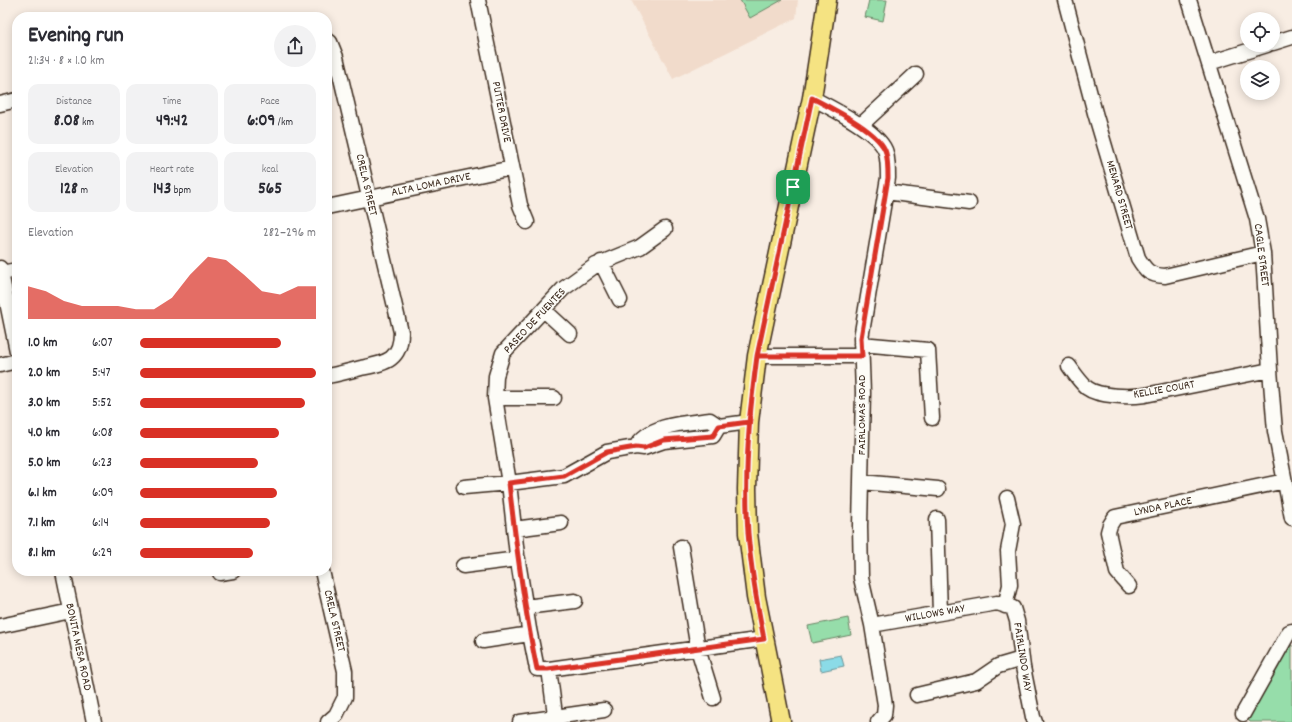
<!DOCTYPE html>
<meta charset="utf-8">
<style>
body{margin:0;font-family:Dekko,sans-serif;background:#f2f2f3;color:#2b2b33;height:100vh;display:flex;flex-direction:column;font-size:15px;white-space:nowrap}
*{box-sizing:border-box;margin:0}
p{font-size:13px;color:#7c7c81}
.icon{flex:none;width:22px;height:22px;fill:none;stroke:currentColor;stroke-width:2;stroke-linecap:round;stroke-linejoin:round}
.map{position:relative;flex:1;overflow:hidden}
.side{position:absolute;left:12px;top:12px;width:320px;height:564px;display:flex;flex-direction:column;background:#fff;border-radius:16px;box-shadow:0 2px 10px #0003}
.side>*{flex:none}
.tools{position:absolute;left:1240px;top:12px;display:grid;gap:8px}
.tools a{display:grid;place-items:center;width:40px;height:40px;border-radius:50%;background:#fff;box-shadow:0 2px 10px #0003;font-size:20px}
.pin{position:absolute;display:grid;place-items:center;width:34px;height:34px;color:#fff;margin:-17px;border-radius:8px;box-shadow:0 2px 6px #0006}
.round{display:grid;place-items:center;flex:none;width:42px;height:42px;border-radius:21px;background:#f2f2f3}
.summary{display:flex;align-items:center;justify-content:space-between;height:68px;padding:0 16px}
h1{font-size:22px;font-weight:700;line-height:30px}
.stats{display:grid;grid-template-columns:repeat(3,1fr);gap:6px;height:68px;padding:4px 16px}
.stats div{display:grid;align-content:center;border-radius:10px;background:#f2f2f3;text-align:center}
.stats b{font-size:17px;font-weight:700}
.stats small{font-size:11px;font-weight:400}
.stats p{font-size:11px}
.chart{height:112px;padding:8px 16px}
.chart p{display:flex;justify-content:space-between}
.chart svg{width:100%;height:72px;margin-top:4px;fill:#d93025;opacity:.7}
ul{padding:0 16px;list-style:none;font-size:13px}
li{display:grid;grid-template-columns:64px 48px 1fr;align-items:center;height:30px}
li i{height:10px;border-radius:5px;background:#d93025}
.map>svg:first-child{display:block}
</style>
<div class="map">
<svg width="1292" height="722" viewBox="0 0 1292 722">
<rect width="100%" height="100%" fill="#f8ede3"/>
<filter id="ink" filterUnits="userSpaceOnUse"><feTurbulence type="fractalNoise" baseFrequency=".025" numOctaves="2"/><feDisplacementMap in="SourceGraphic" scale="8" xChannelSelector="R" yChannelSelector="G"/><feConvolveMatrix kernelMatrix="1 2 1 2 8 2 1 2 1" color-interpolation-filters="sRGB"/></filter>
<g filter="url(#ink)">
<path fill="#f1dbcb" d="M631 0H798L796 18 673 79Z"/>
<path fill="#96ddaa" stroke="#688464" d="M740 0H782L750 18Z
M869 0H887L883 21 865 17Z
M848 618 851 635 812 643 808 626Z
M1292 645V722H1250L1248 719 1283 653Z"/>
<path fill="#8bdbe7" stroke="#6b9497" d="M841 655 844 666 821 671 819 659Z"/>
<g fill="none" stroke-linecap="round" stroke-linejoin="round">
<defs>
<path id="minor" d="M478 0 520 205 527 222
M1065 0 1095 113 1138 258C1146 271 1149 275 1165 276L1263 253
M1189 0 1257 219 1263 253 1270 370 1275 431 1292 518
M327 40 330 42 336 57 401 332C401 361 385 363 361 368 350 371 338 374 327 376
M1273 43 1292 37
M1209 63 1267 45
M812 98C831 108 881 132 886 153 888 161 888 171 888 178L861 338 863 393 860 526 861 578 872 625 885 705 884 715 878 722
M0 104 17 100
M861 125 916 74
M886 192 969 203
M327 207 512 168
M665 229 640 247 596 265 563 289 503 353 496 376 495 398 509 483 517 555 529 629 537 669H549L764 639
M601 262 620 300
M0 268 17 351
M1 273 17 270
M544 310 570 334
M861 344 928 350 932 418
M757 356H861
M0 365 17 361
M1069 366C1074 373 1080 382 1087 388 1099 397 1130 397 1145 395L1270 370
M495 398H554
M636 447C648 424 687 423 710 420L719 426 749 422
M861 482 938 489
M464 487 509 483 564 476 607 452 636 447 644 448 664 441 713 436 719 426
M937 519 940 613
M514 529 561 523
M681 547 698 649 713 698
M463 566 518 559
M63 571 94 722
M322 571 345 671V697L336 715 328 722
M220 573 233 571
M1129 586 1117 572 1108 532 1110 525 1115 517 1285 481
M1005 606 1010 585 1008 551 1013 524 1007 498
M525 607 575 601
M872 625 997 603 1013 608 1017 621 1023 667 1033 717 1035 722
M0 626 71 611
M483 641 530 634
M549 669 556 722
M917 695 976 681 998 666 1022 659
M1243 714 1289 632 1292 631
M520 722 604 710"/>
<path id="major" d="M781 722 756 597 748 533 747 489 749 422 757 356 812 98 827 0"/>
</defs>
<use href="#minor" stroke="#3b2a1e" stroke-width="17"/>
<use href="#major" stroke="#3b2a1e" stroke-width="21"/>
<use href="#minor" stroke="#fdfcf7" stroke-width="14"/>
<use href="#major" stroke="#f5e382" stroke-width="18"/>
</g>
</g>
<g fill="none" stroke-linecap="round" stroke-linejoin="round" filter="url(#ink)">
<defs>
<path id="route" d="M793 187 757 356 749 422 719 426 713 436 664 440 644 448 636 447 607 452 564 476 509 483C516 546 524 608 537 669H548L764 639C757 604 751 569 748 533 744 474 749 414 757 356H862L861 338 888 178C888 171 888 161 886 153 881 132 831 108 812 98L793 187"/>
</defs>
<use href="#route" stroke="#fff" stroke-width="8"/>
<use href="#route" stroke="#d93025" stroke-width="5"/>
</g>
<g text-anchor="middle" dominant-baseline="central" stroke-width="3" stroke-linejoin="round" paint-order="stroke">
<g font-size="12" fill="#3b2a1e" stroke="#fdfcf7">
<text transform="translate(501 112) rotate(79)">PUTTER DRIVE</text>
<text transform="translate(366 185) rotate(77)">CRELA STREET</text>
<text transform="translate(431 185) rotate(-12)">ALTA LOMA DRIVE</text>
<text transform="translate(1119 195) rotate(74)">MENARD STREET</text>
<text transform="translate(1261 255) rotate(83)">CAGLE STREET</text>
<text transform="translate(535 321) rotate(-47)">PASEO DE FUENTES</text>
<text transform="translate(1164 390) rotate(-10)">KELLIE COURT</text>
<text transform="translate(862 415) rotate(-90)">FAIRLOMAS ROAD</text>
<text transform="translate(1163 507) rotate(-12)">LYNDA PLACE</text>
<text transform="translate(935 614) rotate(-10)">WILLOWS WAY</text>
<text transform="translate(334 621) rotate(77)">CRELA STREET</text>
<text transform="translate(78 647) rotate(78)">BONITA MESA ROAD</text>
<text transform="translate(1022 657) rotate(81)">FAIRLINDO WAY</text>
</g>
</g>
</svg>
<div class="tools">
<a><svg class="icon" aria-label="locate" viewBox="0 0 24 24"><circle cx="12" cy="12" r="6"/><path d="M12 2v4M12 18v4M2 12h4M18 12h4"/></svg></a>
<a><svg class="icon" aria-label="layers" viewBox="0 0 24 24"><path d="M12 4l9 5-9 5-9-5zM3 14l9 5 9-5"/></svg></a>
</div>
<div class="pin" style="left:793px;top:187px;background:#1e9e55"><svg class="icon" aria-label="arrive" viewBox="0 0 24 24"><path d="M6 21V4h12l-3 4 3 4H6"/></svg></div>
<section class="side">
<div class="summary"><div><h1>Evening run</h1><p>21:34 · 8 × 1.0 km</p></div><a class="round"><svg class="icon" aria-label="share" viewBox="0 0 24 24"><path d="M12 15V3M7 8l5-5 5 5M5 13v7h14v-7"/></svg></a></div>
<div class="stats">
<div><p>Distance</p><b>8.08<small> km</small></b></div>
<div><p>Time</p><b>49:42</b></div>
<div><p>Pace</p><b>6:09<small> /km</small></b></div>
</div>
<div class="stats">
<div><p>Elevation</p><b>128<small> m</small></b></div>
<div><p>Heart rate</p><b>143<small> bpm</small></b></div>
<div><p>kcal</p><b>565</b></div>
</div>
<div class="chart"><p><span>Elevation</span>282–296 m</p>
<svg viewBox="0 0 160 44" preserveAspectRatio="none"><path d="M0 44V24L10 27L20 33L30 36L40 36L50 36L60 38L70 38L80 31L90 17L100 6L110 8L120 17L130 27L140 29L150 24L160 24V44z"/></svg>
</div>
<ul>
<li><b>1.0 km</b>6:07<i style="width:80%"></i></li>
<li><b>2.0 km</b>5:47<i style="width:100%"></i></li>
<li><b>3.0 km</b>5:52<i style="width:94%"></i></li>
<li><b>4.0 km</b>6:08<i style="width:79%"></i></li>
<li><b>5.0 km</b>6:23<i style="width:67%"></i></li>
<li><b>6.1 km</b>6:09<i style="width:78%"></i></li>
<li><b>7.1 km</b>6:14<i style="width:74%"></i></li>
<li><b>8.1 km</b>6:29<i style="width:64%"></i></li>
</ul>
</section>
</div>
